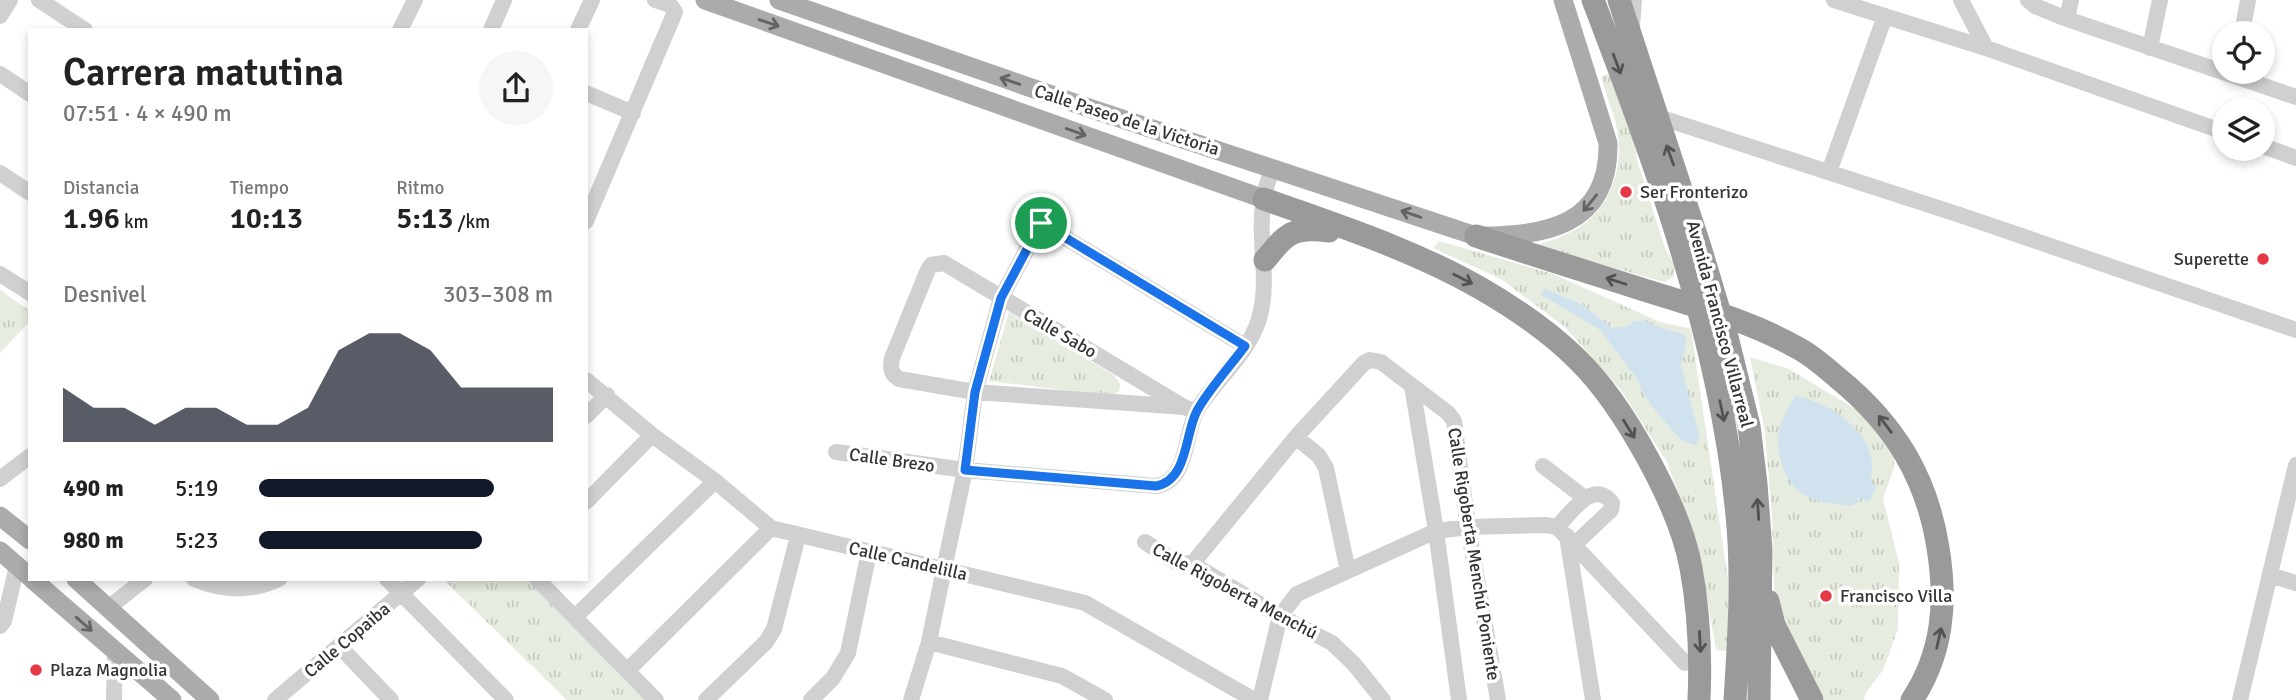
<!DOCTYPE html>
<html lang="es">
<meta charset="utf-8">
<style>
body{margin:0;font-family:Signika,sans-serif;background:#f6f6f6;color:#222;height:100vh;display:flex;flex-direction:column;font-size:26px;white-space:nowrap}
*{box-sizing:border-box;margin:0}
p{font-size:23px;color:#767676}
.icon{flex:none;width:38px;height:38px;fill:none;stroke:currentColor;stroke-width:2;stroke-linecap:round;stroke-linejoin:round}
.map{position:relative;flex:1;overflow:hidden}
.drawer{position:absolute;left:28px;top:28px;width:560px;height:553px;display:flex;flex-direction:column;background:#fff;border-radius:0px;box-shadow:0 4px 10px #0003}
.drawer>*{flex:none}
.tools{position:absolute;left:2212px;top:21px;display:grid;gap:14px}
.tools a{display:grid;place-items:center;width:63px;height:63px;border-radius:50%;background:#fff;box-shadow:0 4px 10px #0003;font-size:35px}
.pin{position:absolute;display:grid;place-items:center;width:60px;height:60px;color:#fff;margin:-30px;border:4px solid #fff;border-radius:50%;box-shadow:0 2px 7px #0007}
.round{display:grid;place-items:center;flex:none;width:74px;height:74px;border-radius:37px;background:#f6f6f6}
.summary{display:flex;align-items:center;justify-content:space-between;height:119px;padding:0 35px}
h1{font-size:38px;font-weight:600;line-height:52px}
.stats{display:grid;grid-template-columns:repeat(3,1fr);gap:10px;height:119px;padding:7px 35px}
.stats div{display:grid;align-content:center}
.stats b{font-size:30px;font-weight:600}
.stats small{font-size:19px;font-weight:400}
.stats p{font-size:19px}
.chart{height:196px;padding:14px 35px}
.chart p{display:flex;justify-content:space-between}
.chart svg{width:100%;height:126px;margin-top:7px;fill:#111827;opacity:.7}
ul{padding:0 35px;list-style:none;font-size:23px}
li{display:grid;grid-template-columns:112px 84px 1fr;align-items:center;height:52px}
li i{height:18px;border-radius:9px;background:#111827}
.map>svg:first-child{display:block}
</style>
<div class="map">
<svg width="2296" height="700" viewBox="0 0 2296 700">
<defs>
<pattern id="park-tufts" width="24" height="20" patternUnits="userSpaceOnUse" patternTransform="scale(1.75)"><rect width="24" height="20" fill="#e6ecdf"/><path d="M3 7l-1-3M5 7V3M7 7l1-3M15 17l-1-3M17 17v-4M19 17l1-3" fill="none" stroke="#c6cbc0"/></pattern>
</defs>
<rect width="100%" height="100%" fill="#fff"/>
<path fill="url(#park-tufts)" d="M1610 74 1634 137 1637 160 1665 248 1675 266 1673 277 1664 282 1536 246C1551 240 1569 235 1581 226 1612 205 1624 165 1617 129 1613 111 1606 94 1601 77Z
M1439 241 1553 274 1660 322 1691 329 1728 580V651L1716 650 1699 551 1667 462 1621 390 1565 327 1501 279 1433 248Z
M0 290 30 311V321L0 353Z
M1009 312 1115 376 1120 384 1119 391 1113 396 989 381Z
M1750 357 1789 369 1867 416 1894 452V468L1883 499 1899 563 1898 629 1883 670 1865 694 1864 700H1824L1775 610 1772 516 1765 432Z
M527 579 646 700H567L444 580Z"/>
<path fill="#cfe2ee" d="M1545 289 1583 305 1612 328 1627 327 1634 321H1646L1664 329 1684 334 1687 340 1681 366 1700 438 1695 445 1681 440 1658 414 1642 392 1638 380 1600 330 1540 294Z
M1795 396C1831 402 1884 438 1870 480L1876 487 1869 502 1860 498 1852 506C1836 503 1818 504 1804 495 1786 485 1774 451 1779 431 1781 419 1789 407 1795 396Z"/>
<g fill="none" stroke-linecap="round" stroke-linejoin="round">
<path stroke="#d0d0d0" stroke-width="16" d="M39 0 85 30
M1834 0 1986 48 2224 132
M1961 0 1986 48
M2028 0 2035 6 2067 19 2296 97
M0 16 10 0
M2067 19 2071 0
M1632 26 1634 0
M400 30 415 0
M491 30 504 0
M578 30 592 0
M2242 33 2248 0
M2150 48 2160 0
M0 74 30 94
M586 93 633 113
M1656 116 1963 216 2296 330
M2263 146 2296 158
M1829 172 1885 16
M0 173 30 193
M586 221 675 12 670 5 655 0
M0 274 30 293
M586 380 652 435 715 481 771 528 1085 603 1254 700
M1412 386 1436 531 1459 700
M1184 407 975 392 899 379C891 374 890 368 892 358L927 272 931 265 944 263 1184 407 1196 412
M586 416 607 395
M1296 437 1319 456 1326 468 1348 571
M836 452 965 470 1156 486C1189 481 1184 434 1197 410 1217 377 1253 351 1261 311 1269 274 1257 236 1264 198 1265 188 1270 177 1272 167
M1543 466 1585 498
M0 479 30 456
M586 502 652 435
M1557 527C1571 513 1593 478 1612 503L1611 510 1575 544
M1567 536 1593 700
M1145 542 1176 562 1192 564 1280 616 1332 643 1354 664 1383 700
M1192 564 1296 437 1364 363 1370 360 1381 362 1448 413 1454 421 1468 527 1498 700
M2270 575 2296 583
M194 579C222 591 251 592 279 579
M387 579 506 700
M537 579 656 700
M108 608 145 579
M575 617 715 481
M0 626 4 621 17 566
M929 642 1062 676 1105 700
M339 646 391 700
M628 670 771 528
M114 700 115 651
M275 700 418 579
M706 700 766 642 774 629 798 536
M811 700 833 678 848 653 869 552
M911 700 929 642 944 569 965 470 975 392 1001 298 1041 223 1245 346
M1260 700 1280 616 1297 594 1436 531 1468 527 1545 525 1557 527 1685 663
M2240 700 2296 465"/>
<path stroke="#ababab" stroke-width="19" d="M705 0 1264 199
M779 0 1086 107 1476 236C1544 237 1610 226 1608 143L1563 0
M0 516 30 540
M0 551 30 577
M32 579 172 700
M76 579 210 700"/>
<path stroke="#9a9a9a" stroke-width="23" d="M1593 0C1656 164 1720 338 1737 515 1743 576 1739 638 1735 700
M1619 0 1700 247 1727 337 1749 426 1756 484 1761 550 1759 700
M1264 199C1336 225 1412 249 1480 288 1513 307 1550 332 1578 360 1623 404 1680 506 1691 568 1699 612 1701 655 1699 700
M1476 236C1530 254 1584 271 1638 288 1691 305 1748 320 1796 347 1812 355 1826 368 1839 379 1894 424 1927 477 1938 548 1947 602 1943 653 1912 700
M1265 260C1287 233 1293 226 1329 231
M1768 601 1774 625 1812 700"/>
</g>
<defs><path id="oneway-shaft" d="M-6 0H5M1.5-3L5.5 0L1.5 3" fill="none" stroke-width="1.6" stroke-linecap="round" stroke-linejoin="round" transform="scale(1.75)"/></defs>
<g stroke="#636363">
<use href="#oneway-shaft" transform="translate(769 23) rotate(19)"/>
<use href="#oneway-shaft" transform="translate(1010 81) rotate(-161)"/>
<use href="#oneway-shaft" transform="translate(1076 132) rotate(20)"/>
<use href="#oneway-shaft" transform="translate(1590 203) rotate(129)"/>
<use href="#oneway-shaft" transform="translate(1411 214) rotate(-161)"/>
<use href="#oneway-shaft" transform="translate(84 624) rotate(41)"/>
</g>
<g stroke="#525252">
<use href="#oneway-shaft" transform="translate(1617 64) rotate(69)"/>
<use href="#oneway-shaft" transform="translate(1670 155) rotate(-110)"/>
<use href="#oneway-shaft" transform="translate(1463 279) rotate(27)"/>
<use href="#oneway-shaft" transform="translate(1616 281) rotate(-162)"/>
<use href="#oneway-shaft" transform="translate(1722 411) rotate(78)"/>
<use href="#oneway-shaft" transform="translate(1885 424) rotate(-127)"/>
<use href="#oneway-shaft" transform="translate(1629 429) rotate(58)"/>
<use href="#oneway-shaft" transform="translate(1758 509) rotate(-94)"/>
<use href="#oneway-shaft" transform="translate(1939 638) rotate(-77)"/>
<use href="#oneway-shaft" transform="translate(1700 642) rotate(87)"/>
</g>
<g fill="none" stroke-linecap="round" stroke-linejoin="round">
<defs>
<path id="route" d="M1041 223 1245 346C1232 364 1204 395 1196 413 1185 436 1187 481 1156 486L965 470 975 392 1001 298Z"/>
</defs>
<use href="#route" stroke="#fff" stroke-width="14"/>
<use href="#route" stroke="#1a73e8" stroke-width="9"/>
</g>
<g fill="#e63946" stroke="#fff" stroke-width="2.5">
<circle cx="1626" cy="192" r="7"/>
<circle cx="2263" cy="259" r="7"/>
<circle cx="1826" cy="596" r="7"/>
<circle cx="36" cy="670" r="7"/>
</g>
<g text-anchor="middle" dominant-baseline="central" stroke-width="7" stroke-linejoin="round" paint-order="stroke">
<g font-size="18" fill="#333" stroke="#fff">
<text transform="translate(1127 120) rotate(18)">Calle Paseo de la Victoria</text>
<text transform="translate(1720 324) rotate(75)">Avenida Francisco Villarreal</text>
<text transform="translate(1060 333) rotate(30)">Calle Sabo</text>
<text transform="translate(892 460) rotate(8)">Calle Brezo</text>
<text transform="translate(1474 554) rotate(81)">Calle Rigoberta Menchú Poniente</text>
<text transform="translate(908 561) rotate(13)">Calle Candelilla</text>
<text transform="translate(1235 591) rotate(28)">Calle Rigoberta Menchú</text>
<text transform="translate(347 640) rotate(-40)">Calle Copaiba</text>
</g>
<g font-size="18" fill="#333" stroke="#fff" text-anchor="start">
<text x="1640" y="192">Ser Fronterizo</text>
<text x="2249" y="259" text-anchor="end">Superette</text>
<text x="1840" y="596">Francisco Villa</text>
<text x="50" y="670">Plaza Magnolia</text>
</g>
</g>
</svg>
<div class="tools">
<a><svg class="icon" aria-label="locate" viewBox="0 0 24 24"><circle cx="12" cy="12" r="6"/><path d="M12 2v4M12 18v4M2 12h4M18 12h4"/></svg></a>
<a><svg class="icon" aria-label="layers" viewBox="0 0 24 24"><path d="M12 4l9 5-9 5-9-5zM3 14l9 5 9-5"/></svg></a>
</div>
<div class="pin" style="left:1041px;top:223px;background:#1e9e55"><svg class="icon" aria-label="arrive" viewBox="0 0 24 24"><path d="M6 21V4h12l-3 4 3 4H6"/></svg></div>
<section class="drawer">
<div class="summary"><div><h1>Carrera matutina</h1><p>07:51 · 4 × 490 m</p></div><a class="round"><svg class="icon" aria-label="share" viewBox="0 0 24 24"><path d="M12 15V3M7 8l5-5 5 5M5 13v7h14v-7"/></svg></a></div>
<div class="stats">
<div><p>Distancia</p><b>1.96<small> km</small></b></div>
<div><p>Tiempo</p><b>10:13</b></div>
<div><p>Ritmo</p><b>5:13<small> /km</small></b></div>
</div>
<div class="chart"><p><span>Desnivel</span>303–308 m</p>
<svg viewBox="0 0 160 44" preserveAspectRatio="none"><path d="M0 44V25L10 32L20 32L30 38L40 32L50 32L60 38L70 38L80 32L90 12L100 6L110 6L120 12L130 25L140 25L150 25L160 25V44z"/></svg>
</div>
<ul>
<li><b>490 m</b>5:19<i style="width:80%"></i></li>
<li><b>980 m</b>5:23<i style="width:76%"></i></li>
</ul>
</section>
</div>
